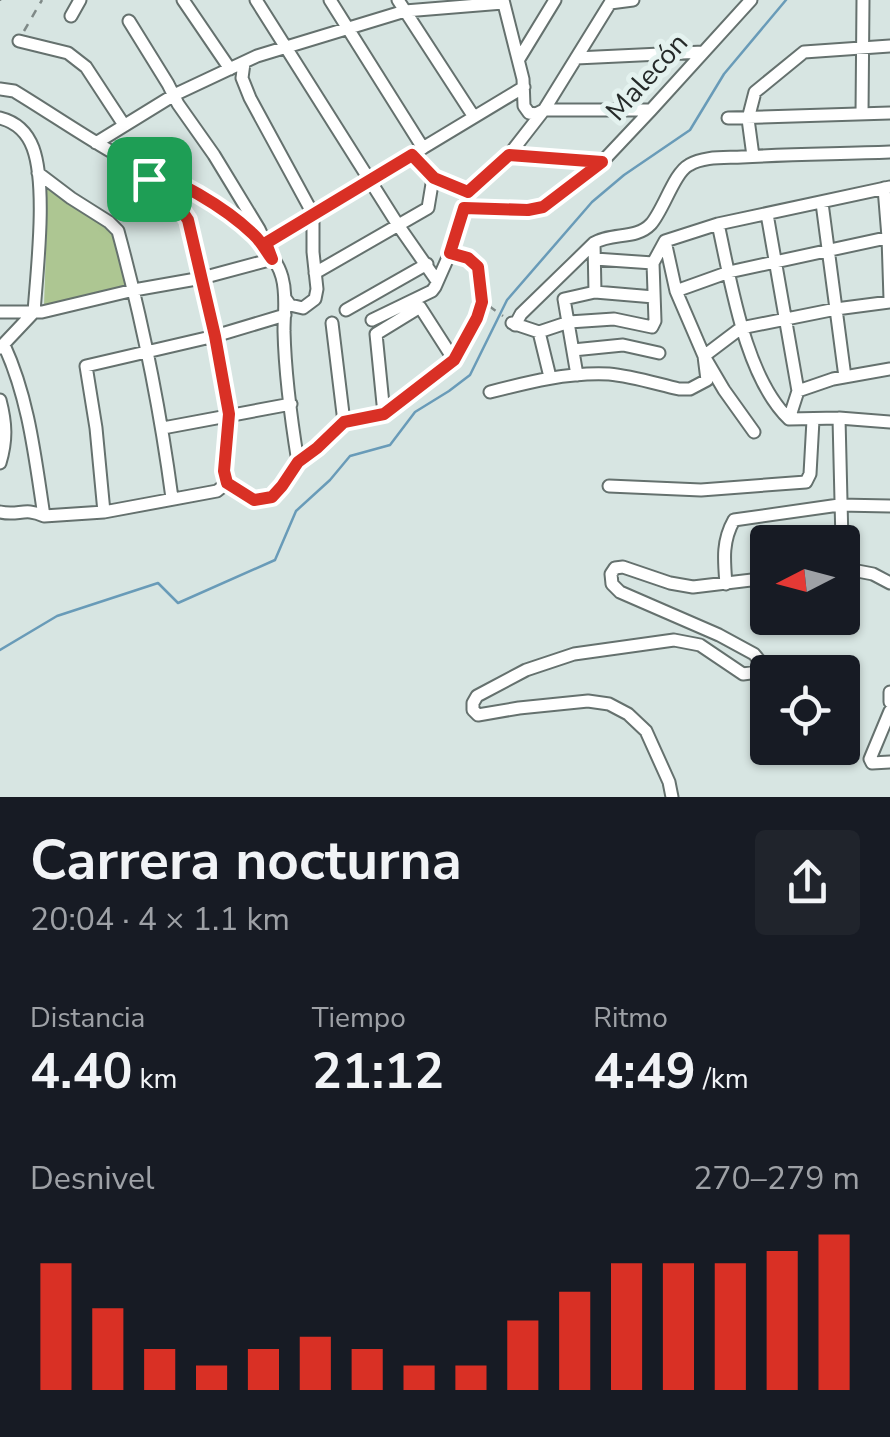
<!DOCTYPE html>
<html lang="es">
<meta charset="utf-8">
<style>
body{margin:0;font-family:"Nunito Sans",sans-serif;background:#20242c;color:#f1f3f6;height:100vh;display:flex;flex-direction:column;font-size:38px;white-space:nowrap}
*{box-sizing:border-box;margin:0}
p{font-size:32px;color:#9ea1a6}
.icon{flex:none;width:55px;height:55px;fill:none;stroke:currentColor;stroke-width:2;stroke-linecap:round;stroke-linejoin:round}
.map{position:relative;height:797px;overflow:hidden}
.drawer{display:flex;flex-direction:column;background:#171b24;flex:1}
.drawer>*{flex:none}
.needle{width:65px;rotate:264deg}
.controls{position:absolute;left:750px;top:525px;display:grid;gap:20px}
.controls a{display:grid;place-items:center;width:110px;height:110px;border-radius:10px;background:#171b24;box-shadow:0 2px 8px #0004;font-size:50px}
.pin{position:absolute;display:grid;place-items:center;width:85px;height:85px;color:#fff;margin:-42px;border-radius:20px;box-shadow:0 5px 15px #0006}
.round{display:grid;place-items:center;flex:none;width:105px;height:105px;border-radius:10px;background:#20242c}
.headline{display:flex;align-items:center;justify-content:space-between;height:170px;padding:0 30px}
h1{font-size:55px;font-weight:700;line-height:75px}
.stats{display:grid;grid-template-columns:repeat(3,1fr);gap:15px;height:170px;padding:10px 30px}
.stats div{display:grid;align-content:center}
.stats b{font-size:50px;font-weight:700}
.stats small{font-size:28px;font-weight:400}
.stats p{font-size:28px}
.chart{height:280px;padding:20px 30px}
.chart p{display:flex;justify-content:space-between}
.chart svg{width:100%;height:180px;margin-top:10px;stroke:#d93025;stroke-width:6}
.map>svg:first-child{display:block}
</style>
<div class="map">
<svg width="890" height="797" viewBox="0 0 890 797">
<rect width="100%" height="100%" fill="#d7e5e2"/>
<path fill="#adc692" d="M44 183 113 233 130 286 44 305 47 222Z"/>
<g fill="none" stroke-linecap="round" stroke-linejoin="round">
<path stroke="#699bb8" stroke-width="2.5" d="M0 650 57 616 158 583 178 603 275 560 296 511 330 480 350 456 390 445 415 412 449 391 470 375 507 300 592 202 624 175 690 130 724 74 786 0"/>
<defs>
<path id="street" d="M183 0 230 69
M256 0 398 225 437 281
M330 0 423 148
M398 0 474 117
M503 0 523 79 524 106 529 113 536 114 544 110H651
M610 3 633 0
M71 16 80 0
M19 41 68 53 86 67 124 125
M576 58 703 52
M519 59 555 0
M244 63 242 78 250 98 313 214V252L317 289 315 299 303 308 290 305 285 298
M0 89 14 91C47 111 79 133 112 152 128 161 145 166 161 174 200 193 270 234 282 277 287 295 284 313 284 331 285 374 291 419 298 462
M862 114 863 0
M0 118C16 122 27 132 33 148 47 186 37 270 34 312L0 348
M728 118 890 113
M96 143 174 95 257 56 405 11 503 3
M412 155 433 178 469 192
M509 155 602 162
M753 156 748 119 755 92 804 52 890 46
M140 167C154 187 176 198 189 220L215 336 229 414 224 471 227 483
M38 173 71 198 109 222 118 231C142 319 160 408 172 498
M884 188 888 237 890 299
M822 203 845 377
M464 208 529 211 549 205 602 162 651 110 751 0
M767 214 798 391 789 419
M718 224C731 282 745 377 789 419
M665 241 676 291 704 356 724 390 754 432
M265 243 524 87
M595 259 653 263
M315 273 428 208 433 178
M676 291 729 272 890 237
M595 292 654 297
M346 310 427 264
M0 312H42L134 290 202 278 273 259 259 229 214 155 178 104 168 84 129 21
M372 320 432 291 435 287 450 253 469 192 509 155 544 110 612 0
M332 323 344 422
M512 323 539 332 569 322 614 319 652 327 655 321 653 263 665 241 718 224 890 187
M515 325 521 314 594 243C612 232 636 240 651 224 664 209 674 173 689 165 704 156 725 158 742 157 791 154 841 154 890 152
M539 332 550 377
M4 345C29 399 35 458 44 516L104 512 217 491 227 483
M573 350 623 345 659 353
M577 375 564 299 595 292 594 243
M798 391 833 379 890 369
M490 392C529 382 568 372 609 374 632 376 657 384 679 389H690L707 380 704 356 741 328 836 309 890 302
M0 400C6 423 7 440 0 463
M384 414 454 360
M839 418 842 542
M789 419 839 418 890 422
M163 428 291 404
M227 483 254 500C283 495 279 488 295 466 297 463 340 425 344 423 354 417 372 416 384 414L376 334 420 307 454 360C472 327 487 306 478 267L468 258 450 253
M609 486 701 490 806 482 810 474 813 420
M0 512C19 516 25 507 44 516
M104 512 96 428 86 366 215 336 285 315
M842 568 873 574 890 583
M726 584C724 560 722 541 734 520L839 505 890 506
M890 692V702
M890 711 870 759 872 763 890 762
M672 797 669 782 646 731 628 714 609 704 588 701 519 708 478 715 473 710V703L477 696 526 670 574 654 674 640 700 645 743 674 758 672 760 666 759 660 754 654 719 635 620 592 612 584 611 574 615 568 623 567 670 583 693 587 768 578"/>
</defs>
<use href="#street" stroke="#65716e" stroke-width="15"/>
<path stroke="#7f8987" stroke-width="2.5" stroke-dasharray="8 8" stroke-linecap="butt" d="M0 1V0
M24 31 42 0
M489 306 503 316"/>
<use href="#street" stroke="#fff" stroke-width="11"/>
</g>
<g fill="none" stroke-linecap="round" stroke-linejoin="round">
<defs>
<path id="route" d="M412 155 434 178 468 192 509 155 602 162 543 207 528 210 464 208 450 253 468 258 478 267 482 302 477 318 454 360 384 414 344 422 317 448 298 462 282 486 272 497 254 500 227 483 224 471 229 414 215 336 188 220C175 197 153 186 138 165 176 180 223 205 253 234 261 241 266 251 272 259L266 243Z"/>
</defs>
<use href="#route" stroke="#fff" stroke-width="20"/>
<use href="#route" stroke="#d93025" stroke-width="12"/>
</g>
<g text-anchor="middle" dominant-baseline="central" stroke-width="10" stroke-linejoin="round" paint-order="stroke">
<g font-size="28" fill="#252a29" stroke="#e4f2ef">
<text transform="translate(647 77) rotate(-48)">Malecón</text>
</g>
</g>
</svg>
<div class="controls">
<a><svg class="needle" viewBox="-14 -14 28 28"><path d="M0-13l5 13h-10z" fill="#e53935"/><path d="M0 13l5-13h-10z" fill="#9ea1a6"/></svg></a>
<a><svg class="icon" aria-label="locate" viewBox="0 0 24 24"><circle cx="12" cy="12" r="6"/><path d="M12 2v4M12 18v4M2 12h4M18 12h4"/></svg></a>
</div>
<div class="pin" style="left:149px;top:179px;background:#1e9e55"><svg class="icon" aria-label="arrive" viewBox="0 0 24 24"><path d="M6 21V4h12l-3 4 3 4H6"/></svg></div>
</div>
<section class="drawer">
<div class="headline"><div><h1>Carrera nocturna</h1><p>20:04 · 4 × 1.1 km</p></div><a class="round"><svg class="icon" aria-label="share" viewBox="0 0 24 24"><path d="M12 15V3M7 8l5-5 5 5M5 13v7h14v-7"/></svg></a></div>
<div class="stats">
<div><p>Distancia</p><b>4.40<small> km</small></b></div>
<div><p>Tiempo</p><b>21:12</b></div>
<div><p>Ritmo</p><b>4:49<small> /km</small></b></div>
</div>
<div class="chart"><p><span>Desnivel</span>270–279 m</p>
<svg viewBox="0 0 160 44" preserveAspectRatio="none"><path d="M5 44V13M15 44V24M25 44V34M35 44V38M45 44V34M55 44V31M65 44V34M75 44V38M85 44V38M95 44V27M105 44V20M115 44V13M125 44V13M135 44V13M145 44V10M155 44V6"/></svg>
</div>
</section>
